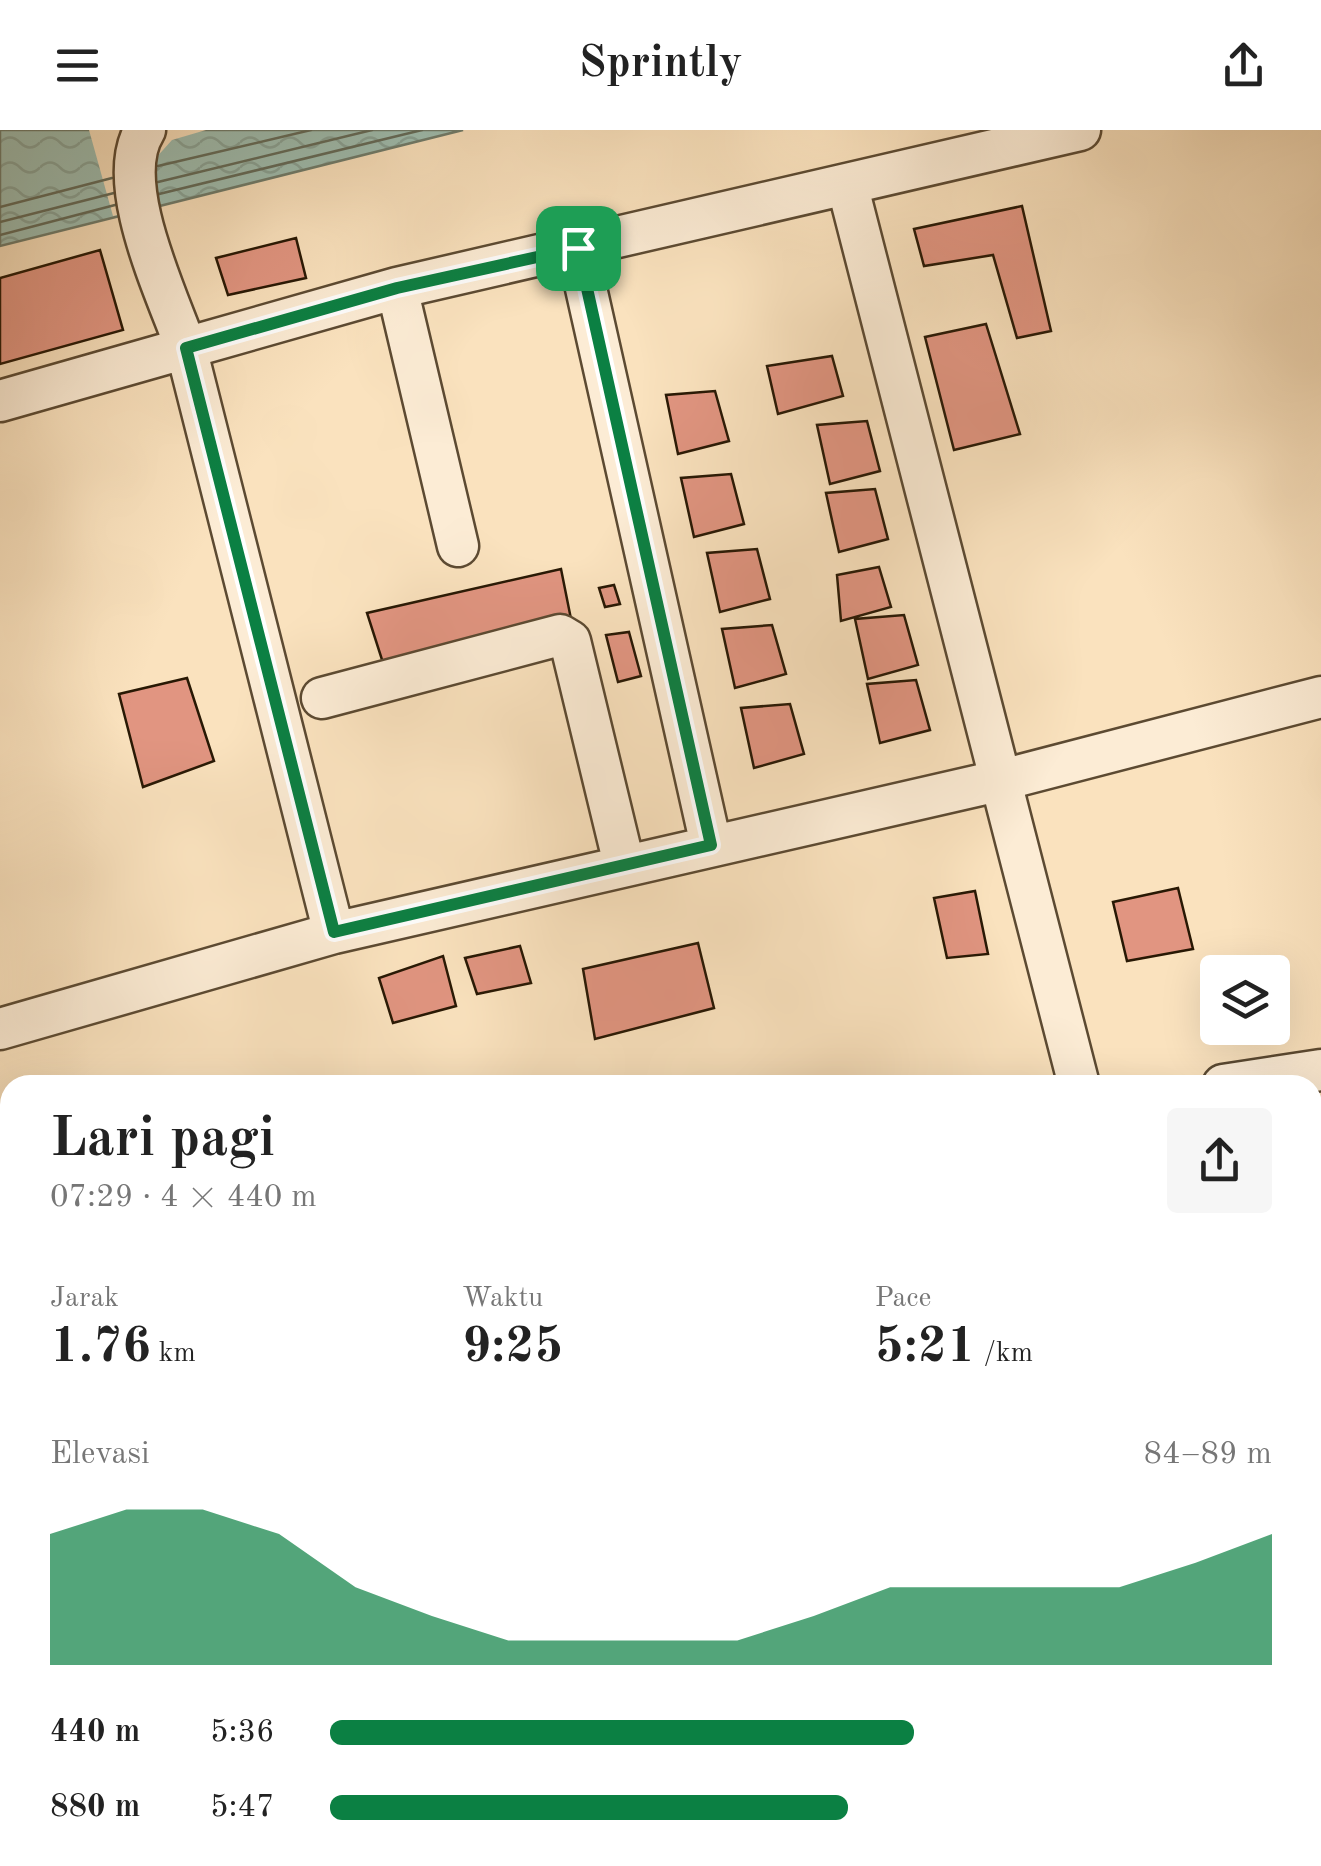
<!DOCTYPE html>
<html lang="id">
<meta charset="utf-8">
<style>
body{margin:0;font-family:"Old Standard TT",serif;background:#f6f6f6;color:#222;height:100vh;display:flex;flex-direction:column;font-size:38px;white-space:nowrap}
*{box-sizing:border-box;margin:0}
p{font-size:32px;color:#767676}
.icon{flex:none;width:55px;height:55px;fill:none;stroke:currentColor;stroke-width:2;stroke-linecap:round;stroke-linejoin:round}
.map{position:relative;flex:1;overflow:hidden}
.sheet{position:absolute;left:0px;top:945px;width:1322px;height:792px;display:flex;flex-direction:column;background:#fff;border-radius:30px 30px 0 0;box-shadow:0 10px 40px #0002}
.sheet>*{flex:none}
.controls{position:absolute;left:1200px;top:825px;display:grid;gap:20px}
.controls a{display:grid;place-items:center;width:90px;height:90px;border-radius:10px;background:#fff;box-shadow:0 10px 40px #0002;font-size:50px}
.pin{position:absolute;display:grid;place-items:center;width:85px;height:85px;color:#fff;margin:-42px;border-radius:20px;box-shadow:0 5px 15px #0006}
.round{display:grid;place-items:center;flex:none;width:105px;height:105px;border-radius:10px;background:#f6f6f6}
.overview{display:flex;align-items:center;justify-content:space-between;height:170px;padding:0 50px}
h1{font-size:55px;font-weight:700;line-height:75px}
.figures{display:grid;grid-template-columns:repeat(3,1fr);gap:15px;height:170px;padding:10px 50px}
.figures div{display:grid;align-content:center}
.figures b{font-size:50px;font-weight:700}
.figures small{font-size:28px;font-weight:400}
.figures p{font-size:28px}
.chart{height:280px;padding:20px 50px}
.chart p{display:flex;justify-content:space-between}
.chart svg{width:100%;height:180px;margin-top:10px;fill:#0b8043;opacity:.7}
ul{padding:0 50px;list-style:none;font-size:32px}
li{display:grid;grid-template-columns:160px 120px 1fr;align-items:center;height:75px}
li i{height:25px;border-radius:12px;background:#0b8043}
header{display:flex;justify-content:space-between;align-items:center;height:130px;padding:0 50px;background:#fff;font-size:45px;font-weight:700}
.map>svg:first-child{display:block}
</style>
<header><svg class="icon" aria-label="menu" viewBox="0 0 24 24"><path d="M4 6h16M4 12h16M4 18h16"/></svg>Sprintly<svg class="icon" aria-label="share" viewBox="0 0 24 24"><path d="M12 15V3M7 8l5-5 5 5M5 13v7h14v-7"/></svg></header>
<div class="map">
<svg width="1321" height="1736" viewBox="0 0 1321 1736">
<defs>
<pattern id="water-waves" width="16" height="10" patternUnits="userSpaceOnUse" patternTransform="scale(2.5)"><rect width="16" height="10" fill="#9ebeb1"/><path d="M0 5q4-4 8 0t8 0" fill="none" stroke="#88a397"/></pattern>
</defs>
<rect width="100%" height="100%" fill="#fae2be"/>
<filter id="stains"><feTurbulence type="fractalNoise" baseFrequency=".002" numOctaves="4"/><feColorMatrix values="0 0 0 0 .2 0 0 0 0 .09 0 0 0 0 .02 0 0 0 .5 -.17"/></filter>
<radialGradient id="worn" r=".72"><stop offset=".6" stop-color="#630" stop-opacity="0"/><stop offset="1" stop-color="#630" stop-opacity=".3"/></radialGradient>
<path fill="url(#water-waves)" stroke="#6f7c6c" stroke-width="2.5" d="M0 0H463L0 116Z"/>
<path fill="#fae2be" d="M89 0H206L172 10 154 30 151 45 157 75 113 86Z"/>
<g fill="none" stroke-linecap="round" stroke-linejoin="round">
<path stroke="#636b5a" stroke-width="2.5" d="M158 36 311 0
M158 52 372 0
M159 64 422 0
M0 77 112 48
M0 92 114 63
M0 105 115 75"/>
</g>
<path fill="#e19581" stroke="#281804" stroke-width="2.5" d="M1022 76 1051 201 1017 208 993 125 924 136 914 99Z
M296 108 306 148 228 165 216 128Z
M100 120 123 200 0 234V148Z
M986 194 1020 304 954 320 925 207Z
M832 226 843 266 778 284 767 236Z
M715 261 729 311 678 324 666 265Z
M867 291 880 341 830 354 817 295Z
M731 344 744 394 694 407 681 348Z
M875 359 888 409 839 422 826 363Z
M757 419 770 469 720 482 707 423Z
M879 437 891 477 841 491 837 445Z
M561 439 571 489 384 536 367 483Z
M614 455 620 474 605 477 599 458Z
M904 485 918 535 868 549 855 489Z
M772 495 786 544 735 558 722 499Z
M629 502 641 546 618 552 606 505Z
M187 548 214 631 143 657 119 564Z
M916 550 930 600 880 613 867 554Z
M790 574 804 624 754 638 741 578Z
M1178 758 1193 819 1127 831 1113 772Z
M975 761 988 824 947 828 934 768Z
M698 813 714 878 595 909 583 839Z
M520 816 531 853 477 864 465 828Z
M443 826 456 876 393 893 379 848Z"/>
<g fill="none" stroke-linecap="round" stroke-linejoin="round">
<defs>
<path id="minor" d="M847 54 1079 955
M577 118 711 715
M397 158 458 416
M0 271 186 218C167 164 112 52 145 0
M322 568 560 505 570 511 624 734
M334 803 186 218 397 158 1080 0
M0 899 334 803 1002 650 1321 567
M1223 955 1321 940
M1296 1736 1321 1726"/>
</defs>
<use href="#minor" stroke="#5c4a32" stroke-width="45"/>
<use href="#minor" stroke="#fcecd5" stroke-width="40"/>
</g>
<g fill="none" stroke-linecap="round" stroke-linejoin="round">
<defs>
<path id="route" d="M578 118 711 715 334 802 186 218 397 158Z"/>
</defs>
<use href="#route" stroke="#fff" stroke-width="20"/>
<use href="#route" stroke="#0b8043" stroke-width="12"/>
</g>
<rect width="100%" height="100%" filter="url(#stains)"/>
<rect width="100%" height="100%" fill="url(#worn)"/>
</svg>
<div class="controls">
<a><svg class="icon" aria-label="layers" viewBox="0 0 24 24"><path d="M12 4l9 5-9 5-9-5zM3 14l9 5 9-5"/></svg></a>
</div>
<div class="pin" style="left:578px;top:118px;background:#1e9e55"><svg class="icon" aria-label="arrive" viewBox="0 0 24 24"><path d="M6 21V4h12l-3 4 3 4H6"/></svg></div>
<section class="sheet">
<div class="overview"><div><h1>Lari pagi</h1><p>07:29 · 4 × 440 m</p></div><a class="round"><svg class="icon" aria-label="share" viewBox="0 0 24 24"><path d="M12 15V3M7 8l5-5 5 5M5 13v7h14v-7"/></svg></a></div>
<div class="figures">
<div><p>Jarak</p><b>1.76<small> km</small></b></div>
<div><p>Waktu</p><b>9:25</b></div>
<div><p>Pace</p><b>5:21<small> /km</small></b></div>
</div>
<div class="chart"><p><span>Elevasi</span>84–89 m</p>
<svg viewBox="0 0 160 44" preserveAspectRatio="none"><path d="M0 44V12L10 6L20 6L30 12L40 25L50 32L60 38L70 38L80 38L90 38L100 32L110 25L120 25L130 25L140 25L150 19L160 12V44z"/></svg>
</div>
<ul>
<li><b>440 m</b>5:36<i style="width:62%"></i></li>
<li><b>880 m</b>5:47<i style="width:55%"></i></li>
</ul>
</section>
</div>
